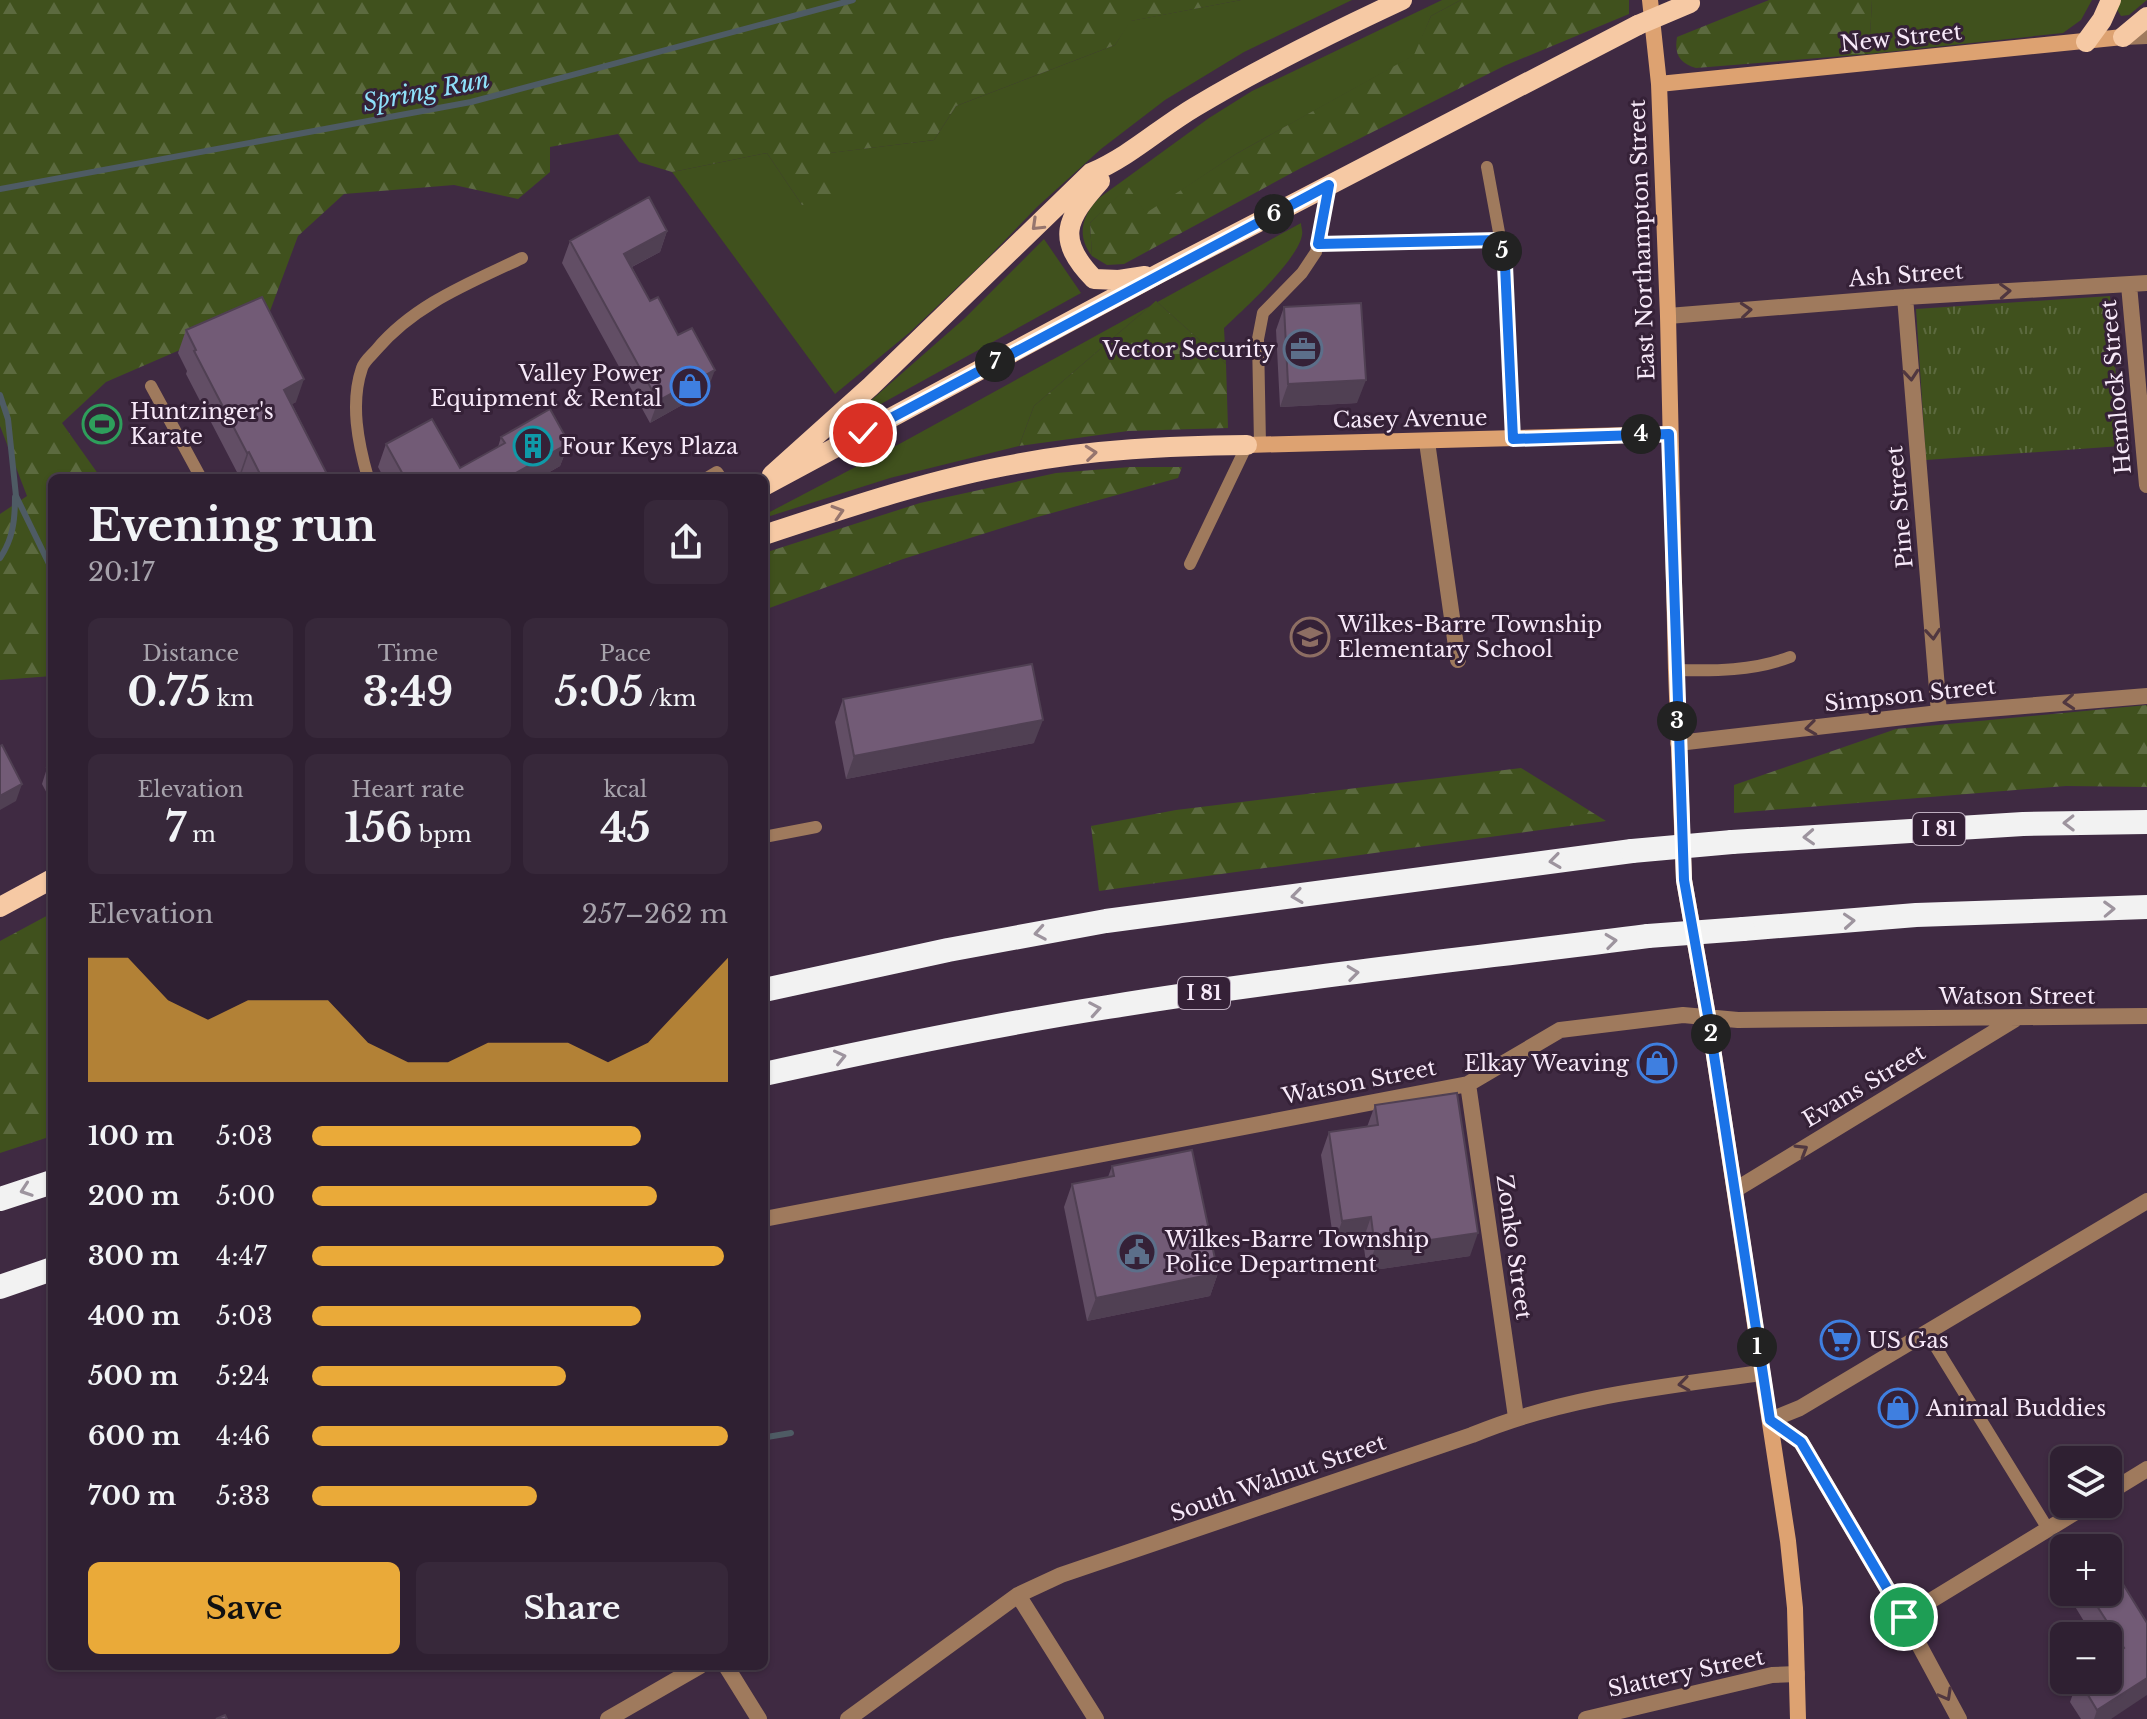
<!DOCTYPE html>
<meta charset="utf-8">
<style>
body{margin:0;font-family:"Libre Baskerville",serif;background:#37283a;color:#f1f3f6;height:100vh;display:flex;flex-direction:column;font-size:30px;white-space:nowrap}
*{box-sizing:border-box;margin:0}
p{font-size:26px;color:#a7a3ac}
.icon{flex:none;width:44px;height:44px;fill:none;stroke:currentColor;stroke-width:2;stroke-linecap:round;stroke-linejoin:round}
.map{position:relative;flex:1;overflow:hidden}
.side{position:absolute;left:48px;top:474px;width:720px;height:1196px;display:flex;flex-direction:column;background:#2f2032;border-radius:12px;box-shadow:0 2px 6px #0004,0 0 0 2px #4a3e4d}
.side>*{flex:none}
.tools{position:absolute;left:2050px;top:1446px;display:grid;gap:16px}
.tools a{display:grid;place-items:center;width:72px;height:72px;border-radius:12px;background:#2f2032;box-shadow:0 2px 6px #0004,0 0 0 2px #4a3e4d;font-size:40px}
.pin{position:absolute;display:grid;place-items:center;width:68px;height:68px;color:#fff;margin:-34px;border:4px solid #fff;border-radius:50%;box-shadow:0 2px 8px #0007}
.km{position:absolute;width:40px;height:40px;margin:-20px;border-radius:50%;background:#222;color:#fff;font-size:22px;line-height:40px;text-align:center}
.round{display:grid;place-items:center;flex:none;width:84px;height:84px;border-radius:12px;background:#37283a}
.headline{display:flex;align-items:center;justify-content:space-between;height:136px;padding:0 40px}
h1{font-size:44px;font-weight:700;line-height:60px}
.metrics{display:grid;grid-template-columns:repeat(3,1fr);gap:12px;height:136px;padding:8px 40px}
.metrics div{display:grid;align-content:center;border-radius:12px;background:#37283a;text-align:center}
.metrics b{font-size:40px;font-weight:700}
.metrics small{font-size:22px;font-weight:400}
.metrics p{font-size:22px}
.chart{height:224px;padding:16px 40px}
.chart p{display:flex;justify-content:space-between}
.chart svg{width:100%;height:144px;margin-top:8px;fill:#eaaa39;opacity:.7}
.primary-button{display:flex;gap:16px;margin-top:auto;padding:16px 40px}
.primary-button a{flex:1;height:92px;border-radius:12px;background:#eaaa39;color:#111;font-size:32px;font-weight:700;line-height:92px;text-align:center}
.primary-button a+a{background:#37283a;color:#f1f3f6}
ul{padding:0 40px;list-style:none;font-size:26px}
li{display:grid;grid-template-columns:128px 96px 1fr;align-items:center;height:60px}
li i{height:20px;border-radius:10px;background:#eaaa39}
.map>svg:first-child{display:block}
</style>
<div class="map">
<svg width="2147" height="1719" viewBox="0 0 2147 1719">
<defs>
<pattern id="forest-firs" width="22" height="20" patternUnits="userSpaceOnUse" patternTransform="scale(2)"><rect width="22" height="20" fill="#40511d"/><path d="M5 1l3.5 6h-7zM16 11l3.5 6h-7z" fill="#5c6a3f"/></pattern>
<pattern id="park-tufts" width="24" height="20" patternUnits="userSpaceOnUse" patternTransform="scale(2)"><rect width="24" height="20" fill="#40511d"/><path d="M3 7l-1-3M5 7V3M7 7l1-3M15 17l-1-3M17 17v-4M19 17l1-3" fill="none" stroke="#5c6a3f"/></pattern>
</defs>
<rect width="100%" height="100%" fill="#3f2a42"/>
<path fill="#40511d" d="M1241 0H1352L1244 52 1165 100 1101 149 1037 207 983 263 909 333 835 394 672 172 767 153 802 205 829 153 934 140 956 106 1115 45 1130 21Z
M1442 0H1461L1431 16 1415 55 1236 154 1146 214 1128 187 1090 223 1092 256C1076 235 1082 216 1099 198L1209 118 1252 91Z
M1872 0H2092L2081 20 2063 33 1869 54Z
M2120 0H2147L2129 15 2121 16 2116 8Z
M1301 223C1301 227 1303 231 1302 235 1298 260 1243 310 1224 328L1226 364 1156 301 1034 406 1019 446 890 478 764 518V515L903 442Z
M1044 239 1081 293 843 425 965 318Z"/>
<path fill="url(#forest-firs)" d="M0 0H1241L1131 21 1115 45 956 106 934 140 830 153 837 196 802 205 767 153 672 172 639 162 618 134 550 147V172L518 199 454 185 344 194 298 236 270 311 106 382 62 423 101 478H52V676L0 680V514L27 496 0 426Z
M1461 0H1629V14L1504 66 1301 168 1124 264 1107 265 1092 256 1090 223 1128 186 1146 213 1236 154 1414 55 1431 16Z
M1769 0H1872L1869 54 1696 68C1680 63 1674 55 1677 37Z
M1156 301 1226 364 1228 428 1128 431 1019 446 1034 406Z
M1130 467H1182L1178 478 1034 518 903 559 764 610V553L920 503 1056 473Z
M2147 705V787L2066 786 1734 813V785L1896 729Z
M1521 768 1606 821 1099 891 1091 826 1176 810Z
M52 913V1136L0 1153V941Z"/>
<path fill="url(#park-tufts)" d="M2110 296 2121 446 1926 460 1916 309Z"/>
<g fill="none" stroke-linecap="round" stroke-linejoin="round">
<path stroke="#4e5b64" stroke-width="6" d="M0 189 471 102 853 0
M0 395 8 419 16 496 52 570
M0 558C13 539 15 520 15 497
M764 1433 767 1437 791 1433"/>
<path stroke="#9f7a5d" stroke-width="12" d="M1487 167 1505 265 1513 439
M1318 244 1408 240H1500
M151 386 201 478
M1260 444 1258 339 1263 313 1302 273 1316 252 1329 185
M368 478C358 443 350 403 362 368 364 361 372 355 377 349 415 304 470 283 522 258
M707 478 717 472 721 478
M1190 564 1247 445
M1676 670C1714 671 1754 671 1790 657
M764 837 816 827
M1926 1331 2048 1529"/>
<path stroke="#9f7a5d" stroke-width="16" d="M2123 37 2147 36
M2129 285 2147 485
M1905 297 1939 713
M1668 316 1905 297 2147 283
M1427 442 1458 660
M1678 743 1939 713 2147 696
M1468 1084 1516 1417
M1735 1190 2014 1020
M764 1219 1468 1084 1560 1030 1683 1015 1738 1020 2147 1016
M1770 1420 1800 1408 2147 1201
M1770 1420 1801 1442 1904 1617 1959 1719
M2108 1493 2147 1469
M1018 1595 1096 1719
M1904 1617 2089 1504
M726 1666 759 1719
M608 1719 700 1666
M848 1719 1018 1595 1061 1575 1472 1435C1566 1396 1662 1387 1761 1373
M1586 1719 1772 1675 1797 1674"/>
<path stroke="#dda271" stroke-width="16" d="M1650 0 1659 84 1668 316 1676 670 1684 880 1708 1016 1788 1541 1795 1608 1798 1719
M1659 84 2123 37
M1247 445 1669 434"/>
<path stroke="#f6c9a4" stroke-width="20" d="M2123 37 2147 17
M2086 42 2102 20 2111 0
M1100 181C1066 219 1055 239 1094 279L1119 280 1145 276
M772 475 871 386 1091 173C1132 155 1158 129 1195 107 1262 67 1331 33 1402 0
M764 486 1160 273 1638 25
M764 535C846 508 931 479 1016 464 1093 449 1170 446 1247 445
M0 907 52 879"/>
<path stroke="#f2f2f2" stroke-width="24" d="M1732 842 2023 824 2147 822
M1743 929 1916 915 2147 907
M764 990 948 950 1106 921 1632 851
M764 1074C878 1049 992 1025 1108 1007 1287 978 1468 959 1648 936
M0 1199 52 1182
M0 1287 52 1269"/>
<path stroke="#f6c9a4" stroke-width="20" d="M1638 25 1690 3"/>
<path stroke="#f2f2f2" stroke-width="24" d="M1632 851 1732 842
M1648 936 1743 929"/>
</g>
<path fill="#624e65" d="M667 231 660 252 632 267 650 301 707 391 650 423 562 263 570 241Z
M1284 307 1357 403 1280 407 1276 330Z
M186 330 296 402 292 404 329 478H242L241 475 239 476 186 374 187 371 178 353Z
M501 437 569 443 560 466 539 478H384L378 467 386 444 460 468 498 447Z
M843 699 1034 743 846 779 835 722Z
M52 766V803L42 784 47 768Z
M1375 1105 1470 1256 1367 1271 1363 1240 1334 1244 1321 1155 1329 1132 1367 1127Z
M1112 1166 1218 1273 1210 1296 1087 1321 1064 1207 1072 1184 1108 1177Z
M2074 1592H2108L2147 1623 2111 1719H2081L2070 1702 2078 1680H2108V1636H2093L2071 1600Z"/>
<path fill="#504053" d="M667 231 660 252 616 275 624 254Z
M715 370 707 391 650 423 658 401Z
M304 379 296 402 276 413 284 390Z
M1366 380 1357 403 1280 407 1288 384Z
M569 443 560 466 539 478H507Z
M249 452 241 475 239 476 247 453Z
M1043 720 1034 743 846 779 854 756Z
M22 784 16 801 0 810V796Z
M1371 1217 1363 1240 1334 1244 1342 1221Z
M1478 1233 1470 1256 1367 1271 1375 1248Z
M1218 1273 1210 1296 1087 1321 1096 1298Z
M2147 1678V1695L2111 1719H2094L2097 1710Z"/>
<path fill="#725b76" stroke="#504053" stroke-width="2" d="M649 197 667 231 624 254 650 301 658 297 678 335 692 328 715 370 658 401 570 241Z
M262 297 304 379 284 390 329 478H262L249 452 247 453 194 351 196 350 186 330Z
M1361 303 1366 380 1288 384 1284 307Z
M550 409 569 443 507 478H405L386 444 432 419 460 468 505 443 501 437Z
M1032 664 1043 720 854 756 843 699Z
M2 745 22 784 0 796V746Z
M52 766V776L47 768Z
M1457 1093 1478 1233 1375 1248 1371 1217 1342 1221 1329 1132 1378 1125 1375 1105Z
M1192 1150 1218 1273 1096 1298 1072 1184 1114 1176 1112 1166Z
M2108 1560 2147 1623V1678L2097 1710 2079 1680H2108V1658L2124 1648 2088 1592H2108Z
M225 1715 227 1719H216Z"/>
<defs><path id="oneway-chevron" d="M-2-3.5L2.5 0L-2 3.5" fill="none" stroke-width="1.6" stroke-linecap="round" stroke-linejoin="round" transform="scale(2)"/></defs>
<g stroke="#96756e">
<use href="#oneway-chevron" transform="translate(1037 225) rotate(136)"/>
<use href="#oneway-chevron" transform="translate(1091 453) rotate(-6)"/>
<use href="#oneway-chevron" transform="translate(838 512) rotate(-17)"/>
</g>
<g stroke="#503740">
<use href="#oneway-chevron" transform="translate(2005 291) rotate(-3)"/>
<use href="#oneway-chevron" transform="translate(1746 310) rotate(-5)"/>
<use href="#oneway-chevron" transform="translate(1911 375) rotate(85)"/>
<use href="#oneway-chevron" transform="translate(1933 634) rotate(85)"/>
<use href="#oneway-chevron" transform="translate(2069 702) rotate(175)"/>
<use href="#oneway-chevron" transform="translate(1811 728) rotate(173)"/>
<use href="#oneway-chevron" transform="translate(1802 1150) rotate(-31)"/>
<use href="#oneway-chevron" transform="translate(1684 1384) rotate(172)"/>
<use href="#oneway-chevron" transform="translate(1946 1695) rotate(61)"/>
</g>
<g stroke="#9d949e">
<use href="#oneway-chevron" transform="translate(2069 823) rotate(179)"/>
<use href="#oneway-chevron" transform="translate(1809 837) rotate(177)"/>
<use href="#oneway-chevron" transform="translate(1555 861) rotate(172)"/>
<use href="#oneway-chevron" transform="translate(1297 896) rotate(172)"/>
<use href="#oneway-chevron" transform="translate(2109 909) rotate(-2)"/>
<use href="#oneway-chevron" transform="translate(1849 921) rotate(-4)"/>
<use href="#oneway-chevron" transform="translate(1040 933) rotate(170)"/>
<use href="#oneway-chevron" transform="translate(1611 941) rotate(-7)"/>
<use href="#oneway-chevron" transform="translate(1353 973) rotate(-7)"/>
<use href="#oneway-chevron" transform="translate(1095 1009) rotate(-10)"/>
<use href="#oneway-chevron" transform="translate(840 1057) rotate(-13)"/>
<use href="#oneway-chevron" transform="translate(26 1190) rotate(161)"/>
</g>
<g fill="none" stroke-linecap="round" stroke-linejoin="round">
<defs>
<path id="route" d="M863 433 1329 185 1318 244 1500 240 1505 265 1513 439 1669 434 1684 880 1708 1016 1770 1420 1801 1442 1904 1617"/>
</defs>
<use href="#route" stroke="#fff" stroke-width="16"/>
<use href="#route" stroke="#1a73e8" stroke-width="10"/>
</g>
<defs>
<symbol id="office-ring" viewBox="-11 -11 22 22"><circle r="9.5" fill="#352137" stroke="#5c6f8a" stroke-width="1.5"/><path d="M-6-3h4V-5.5h4V-3h4V5H-6ZM-1-4.5V-3h2v-1.5ZM-6 0V1H6V0Z" fill="#5c6f8a"/></symbol>
<symbol id="shop-ring" viewBox="-11 -11 22 22"><circle r="9.5" fill="#352137" stroke="#3f7fe0" stroke-width="1.5"/><path d="M-5-2.5h2.3a2.7 3.5 0 0 1 5.4 0H5L5.5 6h-11ZM-1.5-2.5h3a1.5 2.3 0 0 0-3 0Z" fill="#3f7fe0"/></symbol>
<symbol id="stadium-ring" viewBox="-11 -11 22 22"><circle r="9.5" fill="#352137" stroke="#2e9e5b" stroke-width="1.5"/><path d="M0-5a6.5 5 0 1 0 0 10a6.5 5 0 1 0 0-10ZM-3.5-1.8h7v3.6h-7Z" fill="#2e9e5b"/></symbol>
<symbol id="building-ring" viewBox="-11 -11 22 22"><circle r="9.5" fill="#352137" stroke="#0f9aa8" stroke-width="1.5"/><path d="M-4-6H4V6H1V3H-1V6H-4ZM-2.5-4.3h1.7v1.8h-1.7ZM.8-4.3h1.7v1.8H.8ZM-2.5-1h1.7V.8h-1.7ZM.8-1h1.7V.8H.8Z" fill="#0f9aa8"/></symbol>
<symbol id="school-ring" viewBox="-11 -11 22 22"><circle r="9.5" fill="#352137" stroke="#8d6e63" stroke-width="1.5"/><path d="M0-5L7-2L0 1L-7-2ZM-4 1L0 2.5L4 1V4Q0 6-4 4Z" fill="#8d6e63"/></symbol>
<symbol id="civic-ring" viewBox="-11 -11 22 22"><circle r="9.5" fill="#352137" stroke="#5c6f8a" stroke-width="1.5"/><path d="M-.6-6.5H3V-4.5H.6V-3L4-1V1h2V6H-6V1h2V-1L-.6-3ZM-1.2 2.5V6h2.4V2.5Z" fill="#5c6f8a"/></symbol>
<symbol id="supermarket-ring" viewBox="-11 -11 22 22"><circle r="9.5" fill="#352137" stroke="#3f7fe0" stroke-width="1.5"/><path d="M-6-5.5h2.5l.6 2H6L4.5 2H-2.5L-4.4-4H-6ZM-1.5 3.2a1.3 1.3 0 1 0 .1 0ZM3 3.2a1.3 1.3 0 1 0 .1 0Z" fill="#3f7fe0"/></symbol>
</defs>
<g fill-rule="evenodd">
<use href="#office-ring" x="1281" y="327" width="44" height="44"/>
<use href="#shop-ring" x="668" y="364" width="44" height="44"/>
<use href="#stadium-ring" x="80" y="402" width="44" height="44"/>
<use href="#building-ring" x="511" y="424" width="44" height="44"/>
<use href="#school-ring" x="1288" y="615" width="44" height="44"/>
<use href="#shop-ring" x="1635" y="1041" width="44" height="44"/>
<use href="#civic-ring" x="1115" y="1230" width="44" height="44"/>
<use href="#supermarket-ring" x="1818" y="1318" width="44" height="44"/>
<use href="#shop-ring" x="1876" y="1386" width="44" height="44"/>
</g>
<g text-anchor="middle" dominant-baseline="central" stroke-width="6" stroke-linejoin="round" paint-order="stroke">
<g fill="#352137" stroke="#bdadbf" stroke-width="2">
<rect x="1913" y="813" width="52" height="32" rx="6"/>
<rect x="1178" y="977" width="52" height="32" rx="6"/>
</g>
<g font-size="20" font-weight="bold" fill="#f7e9f9">
<text x="1939" y="829">I 81</text>
<text x="1204" y="993">I 81</text>
</g>
<g font-size="22" fill="#f7e9f9" stroke="#352137">
<text transform="translate(1901 38) rotate(-6)">New Street</text>
<text transform="translate(1642 240) rotate(-92)">East Northampton Street</text>
<text transform="translate(1906 275) rotate(-4)">Ash Street</text>
<text transform="translate(2116 387) rotate(-95)">Hemlock Street</text>
<text transform="translate(1410 419) rotate(-1)">Casey Avenue</text>
<text transform="translate(1900 507) rotate(-95)">Pine Street</text>
<text transform="translate(1910 695) rotate(-6)">Simpson Street</text>
<text x="2017" y="996">Watson Street</text>
<text transform="translate(1359 1082) rotate(-11)">Watson Street</text>
<text transform="translate(1864 1086) rotate(-31)">Evans Street</text>
<text transform="translate(1514 1247) rotate(82)">Zonko Street</text>
<text transform="translate(1278 1478) rotate(-19)">South Walnut Street</text>
<text transform="translate(1686 1673) rotate(-12)">Slattery Street</text>
</g>
<g font-size="22" fill="#f7e9f9" stroke="#352137" text-anchor="start">
<text x="1275" y="349" text-anchor="end">Vector Security</text>
<text x="662" y="373" text-anchor="end">Valley Power<tspan x="662" dy="25">Equipment &amp; Rental</tspan></text>
<text x="130" y="411">Huntzinger's<tspan x="130" dy="25">Karate</tspan></text>
<text x="561" y="446">Four Keys Plaza</text>
<text x="1338" y="624">Wilkes-Barre Township<tspan x="1338" dy="25">Elementary School</tspan></text>
<text x="1629" y="1063" text-anchor="end">Elkay Weaving</text>
<text x="1165" y="1239">Wilkes-Barre Township<tspan x="1165" dy="25">Police Department</tspan></text>
<text x="1868" y="1340">US Gas</text>
<text x="1926" y="1408">Animal Buddies</text>
</g>
<g font-size="24" font-style="italic" fill="#8ee0f9" stroke="#352137">
<text transform="translate(426 91) rotate(-11)">Spring Run</text>
</g>
</g>
</svg>
<div class="tools">
<a><svg class="icon" aria-label="layers" viewBox="0 0 24 24"><path d="M12 4l9 5-9 5-9-5zM3 14l9 5 9-5"/></svg></a>
<a>+</a>
<a>−</a>
</div>
<div class="pin" style="left:1904px;top:1617px;background:#1e9e55"><svg class="icon" aria-label="arrive" viewBox="0 0 24 24"><path d="M6 21V4h12l-3 4 3 4H6"/></svg></div>
<div class="pin" style="left:863px;top:433px;background:#d93025"><svg class="icon" aria-label="check" viewBox="0 0 24 24"><path d="M5 12l5 5 9-10"/></svg></div>
<b class="km" style="left:1757px;top:1347px">1</b>
<b class="km" style="left:1711px;top:1034px">2</b>
<b class="km" style="left:1677px;top:721px">3</b>
<b class="km" style="left:1641px;top:434px">4</b>
<b class="km" style="left:1502px;top:251px">5</b>
<b class="km" style="left:1274px;top:214px">6</b>
<b class="km" style="left:995px;top:362px">7</b>
<section class="side">
<div class="headline"><div><h1>Evening run</h1><p>20:17</p></div><a class="round"><svg class="icon" aria-label="share" viewBox="0 0 24 24"><path d="M12 15V3M7 8l5-5 5 5M5 13v7h14v-7"/></svg></a></div>
<div class="metrics">
<div><p>Distance</p><b>0.75<small> km</small></b></div>
<div><p>Time</p><b>3:49</b></div>
<div><p>Pace</p><b>5:05<small> /km</small></b></div>
</div>
<div class="metrics">
<div><p>Elevation</p><b>7<small> m</small></b></div>
<div><p>Heart rate</p><b>156<small> bpm</small></b></div>
<div><p>kcal</p><b>45</b></div>
</div>
<div class="chart"><p><span>Elevation</span>257–262 m</p>
<svg viewBox="0 0 160 44" preserveAspectRatio="none"><path d="M0 44V6L10 6L20 19L30 25L40 19L50 19L60 19L70 32L80 38L90 38L100 32L110 32L120 32L130 38L140 32L150 19L160 6V44z"/></svg>
</div>
<ul>
<li><b>100 m</b>5:03<i style="width:79%"></i></li>
<li><b>200 m</b>5:00<i style="width:83%"></i></li>
<li><b>300 m</b>4:47<i style="width:99%"></i></li>
<li><b>400 m</b>5:03<i style="width:79%"></i></li>
<li><b>500 m</b>5:24<i style="width:61%"></i></li>
<li><b>600 m</b>4:46<i style="width:100%"></i></li>
<li><b>700 m</b>5:33<i style="width:54%"></i></li>
</ul>
<div class="primary-button"><a>Save</a><a>Share</a></div>
</section>
</div>
